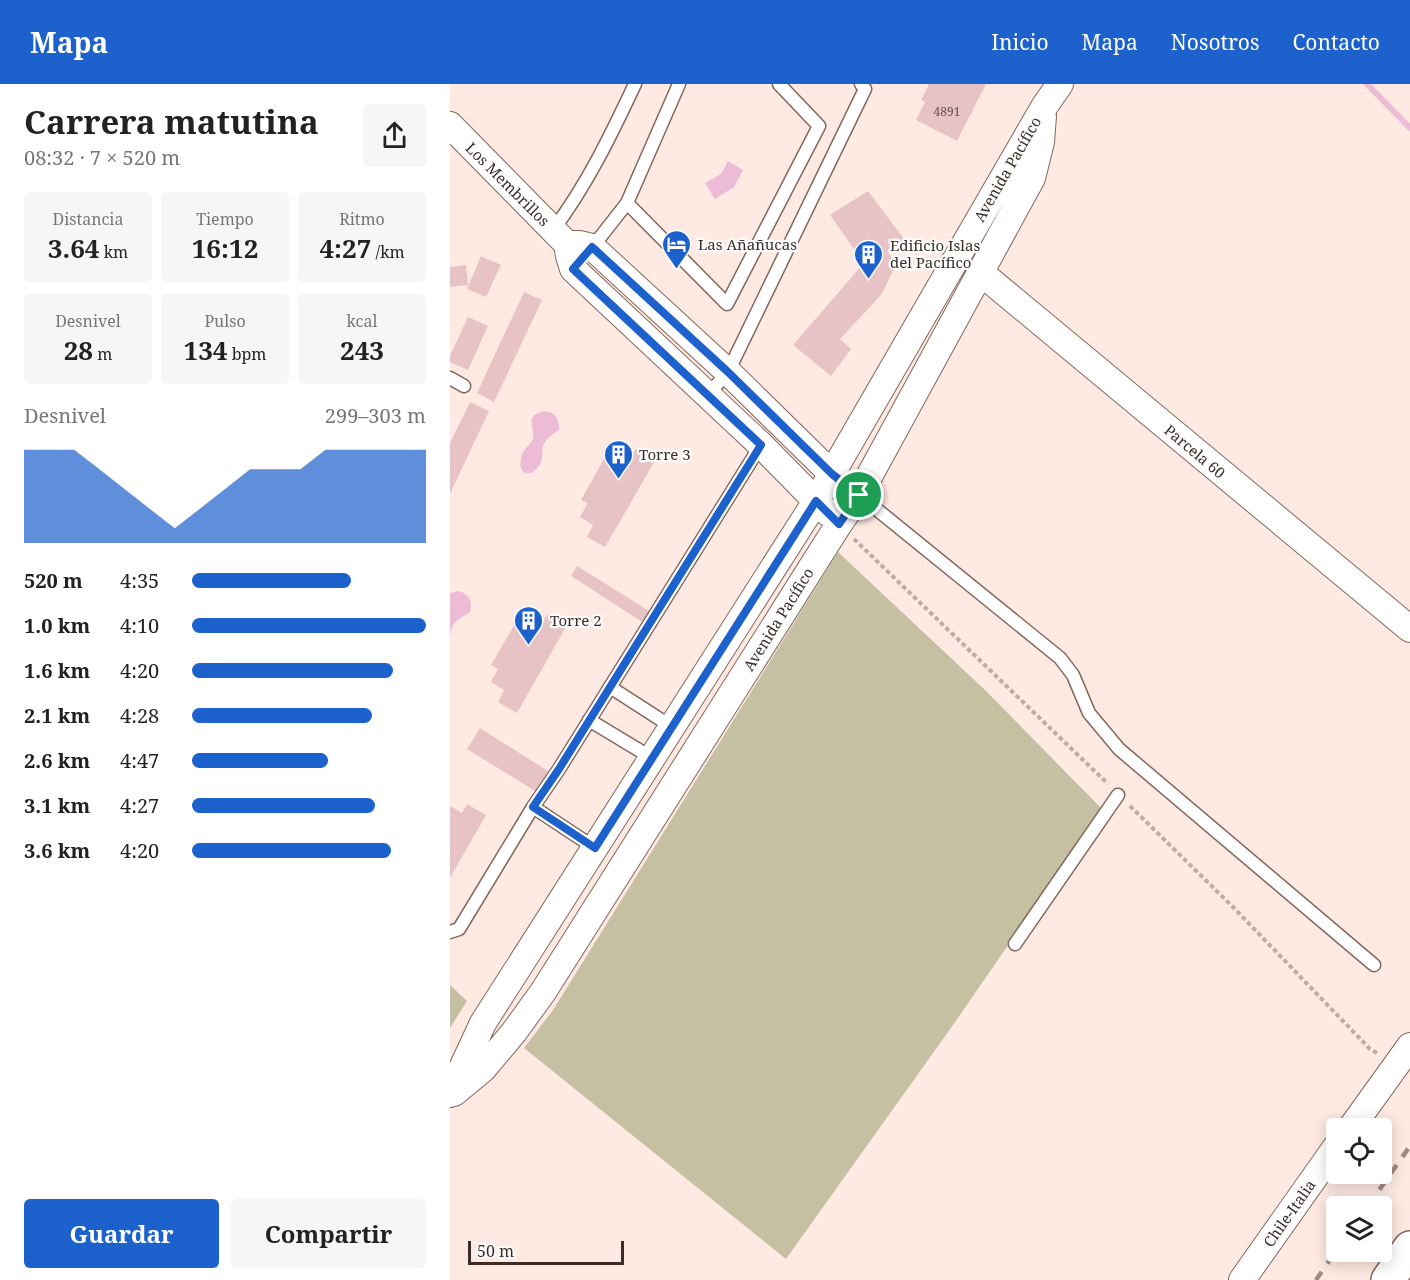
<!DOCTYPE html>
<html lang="es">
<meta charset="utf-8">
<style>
body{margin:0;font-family:"Noto Serif",serif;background:#f6f6f6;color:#222;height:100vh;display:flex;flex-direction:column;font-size:22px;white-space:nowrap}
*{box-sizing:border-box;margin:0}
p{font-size:20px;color:#767676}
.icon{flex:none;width:33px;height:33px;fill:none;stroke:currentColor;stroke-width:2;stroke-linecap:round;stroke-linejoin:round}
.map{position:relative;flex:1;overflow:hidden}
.drawer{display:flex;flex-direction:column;background:#fff;width:450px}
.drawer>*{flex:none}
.controls{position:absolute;left:876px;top:1034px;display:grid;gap:12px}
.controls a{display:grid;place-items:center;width:66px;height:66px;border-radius:6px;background:#fff;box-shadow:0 3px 15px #0003;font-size:30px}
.scale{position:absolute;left:18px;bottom:15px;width:156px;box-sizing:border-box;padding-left:6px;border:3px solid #3a2d28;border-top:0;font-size:16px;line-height:21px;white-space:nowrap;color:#3a2d28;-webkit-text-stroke:4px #fcfcfc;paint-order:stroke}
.pin{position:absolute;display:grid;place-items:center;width:51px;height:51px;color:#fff;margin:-26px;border:3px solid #fff;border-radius:50%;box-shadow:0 2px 6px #0007}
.round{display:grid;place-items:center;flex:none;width:63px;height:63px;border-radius:6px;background:#f6f6f6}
.summary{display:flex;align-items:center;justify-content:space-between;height:102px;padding:0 24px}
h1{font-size:33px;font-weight:700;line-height:45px}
.stats{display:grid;grid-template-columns:repeat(3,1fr);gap:9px;height:102px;padding:6px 24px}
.stats div{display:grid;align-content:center;border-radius:6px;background:#f6f6f6;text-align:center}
.stats b{font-size:26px;font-weight:700}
.stats small{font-size:16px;font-weight:400}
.stats p{font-size:16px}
.chart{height:168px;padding:12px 24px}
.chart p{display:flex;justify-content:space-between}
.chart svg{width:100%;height:108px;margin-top:6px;fill:#1c61cc;opacity:.7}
.action{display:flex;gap:12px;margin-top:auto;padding:12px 24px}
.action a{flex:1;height:69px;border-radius:6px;background:#1c61cc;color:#fff;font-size:24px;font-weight:700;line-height:69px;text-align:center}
.action a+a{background:#f6f6f6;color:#222}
ul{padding:0 24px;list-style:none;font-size:20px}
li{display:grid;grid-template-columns:96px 72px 1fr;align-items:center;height:45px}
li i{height:15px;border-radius:8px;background:#1c61cc}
header{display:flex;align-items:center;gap:36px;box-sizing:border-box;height:84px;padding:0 30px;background:#1c61cc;color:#fff}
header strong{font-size:28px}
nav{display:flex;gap:33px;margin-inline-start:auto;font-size:21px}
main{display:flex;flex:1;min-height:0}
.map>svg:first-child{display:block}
</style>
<header>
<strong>Mapa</strong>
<nav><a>Inicio</a><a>Mapa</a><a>Nosotros</a><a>Contacto</a></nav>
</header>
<main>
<section class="drawer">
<div class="summary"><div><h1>Carrera matutina</h1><p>08:32 · 7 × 520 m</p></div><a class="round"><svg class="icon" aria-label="share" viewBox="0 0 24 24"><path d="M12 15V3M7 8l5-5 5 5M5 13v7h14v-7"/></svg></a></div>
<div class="stats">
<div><p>Distancia</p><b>3.64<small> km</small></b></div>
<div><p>Tiempo</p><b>16:12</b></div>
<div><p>Ritmo</p><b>4:27<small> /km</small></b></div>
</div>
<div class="stats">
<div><p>Desnivel</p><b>28<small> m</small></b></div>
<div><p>Pulso</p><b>134<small> bpm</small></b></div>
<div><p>kcal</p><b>243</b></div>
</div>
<div class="chart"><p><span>Desnivel</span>299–303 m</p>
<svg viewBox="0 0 160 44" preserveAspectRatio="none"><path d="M0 44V6L10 6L20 6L30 14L40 22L50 30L60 38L70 30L80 22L90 14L100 14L110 14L120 6L130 6L140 6L150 6L160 6V44z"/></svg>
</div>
<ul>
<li><b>520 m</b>4:35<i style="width:68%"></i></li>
<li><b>1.0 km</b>4:10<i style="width:100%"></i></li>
<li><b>1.6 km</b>4:20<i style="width:86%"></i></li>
<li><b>2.1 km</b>4:28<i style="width:77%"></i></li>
<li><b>2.6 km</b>4:47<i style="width:58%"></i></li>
<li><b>3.1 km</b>4:27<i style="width:78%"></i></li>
<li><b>3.6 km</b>4:20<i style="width:85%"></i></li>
</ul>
<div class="action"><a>Guardar</a><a>Compartir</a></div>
</section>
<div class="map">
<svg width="960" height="1196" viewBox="0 0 960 1196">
<rect width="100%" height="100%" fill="#feeae2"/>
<path fill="#c5c0a2" d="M388 468 535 606 652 725 503 941 336 1175 74 964 103 926Z
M0 901 17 917 0 944Z"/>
<path fill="#ecbcd6" d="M278 77 293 86 284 103 265 115 255 99 271 90Z
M94 327C105 328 110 335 109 346 104 349 98 353 95 358 89 367 96 375 87 384 85 386 83 389 80 389 77 390 73 388 72 386 68 380 72 368 76 364 76 363 82 358 82 357 88 346 71 332 94 327Z
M9 507C19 510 23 517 20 528 7 536 2 537 0 554V509Z"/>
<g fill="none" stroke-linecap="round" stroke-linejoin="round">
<path stroke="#ecbcd6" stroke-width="6" d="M917 0 960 44"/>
</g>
<path fill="#e8c3c6" d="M479 0H536L507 57 466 36 475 18 471 16Z
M418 107 454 155 438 168 446 181 431 211 390 255 401 265 381 292 343 261 414 179 380 131Z
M31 172 51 181 36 213 17 205Z
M16 181 18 201 0 203V183Z
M74 208 92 216 44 318 27 309Z
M18 233 38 242 18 286 0 278V272Z
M20 318 39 327 0 410V359Z
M167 365 181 373 186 365 206 375 155 463 137 453 143 441 130 433 138 419 131 416 155 373 160 376Z
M127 482 201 528 194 539 121 492Z
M77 530 93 538 97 530 117 541 67 629 48 618 54 606 41 598 48 585 41 581 66 538 71 541Z
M30 644 98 687 85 707 17 665Z
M17 720 36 731 0 794V722L12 729Z"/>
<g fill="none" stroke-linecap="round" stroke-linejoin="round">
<defs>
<path id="lane" d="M177 119 277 220 369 42 329 0
M103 146C137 101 161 51 185 0
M141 165 177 119 229 0
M0 294 14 302
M257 312 278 288 415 5 411 0
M409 411 610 574 623 591 639 629 669 665 924 881
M160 603 222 643
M139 636 202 674
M83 723 145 764
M0 848 9 845 83 723 109 685 311 361
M565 860 668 711"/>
<path id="street" d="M0 41 117 160 119 172 123 185 311 361 378 429
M117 160H129L142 163 278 288 382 390 394 400
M530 188 960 545
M4 1009 33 985 64 948 93 908 389 440 409 411 582 94 591 58 593 32
M0 1010 33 939 366 417 594 23 610 0
M901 1044 960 962
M792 1196 886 1063"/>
<path id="highway" d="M938 1196 960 1164"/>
</defs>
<use href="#lane" stroke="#84675c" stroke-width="15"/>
<use href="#street" stroke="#84675c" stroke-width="28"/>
<use href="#highway" stroke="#84675c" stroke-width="36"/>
<path stroke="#beaca5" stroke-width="4" stroke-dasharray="4.5 3" stroke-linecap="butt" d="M404 455 658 700
M680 722 783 823 920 965 927 969"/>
<use href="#lane" stroke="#fff" stroke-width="12"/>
<use href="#street" stroke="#fff" stroke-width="26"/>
<use href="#highway" stroke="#fff" stroke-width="33"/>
<path stroke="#9e8d87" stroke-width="4.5" stroke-dasharray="10 10" stroke-linecap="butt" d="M918 1122 960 1062
M866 1196 886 1167"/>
</g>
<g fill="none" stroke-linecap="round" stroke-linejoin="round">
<defs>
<path id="route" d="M142 163 278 288 382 390 409 411 389 440 366 417 145 764 83 723 109 685 311 361 123 185Z"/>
</defs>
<use href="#route" stroke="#fff" stroke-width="12"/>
<use href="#route" stroke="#1c61cc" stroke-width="8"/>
</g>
<defs>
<symbol id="hotel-pin" viewBox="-11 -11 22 30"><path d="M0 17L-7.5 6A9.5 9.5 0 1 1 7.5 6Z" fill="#1c61cc" stroke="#fcfcfc"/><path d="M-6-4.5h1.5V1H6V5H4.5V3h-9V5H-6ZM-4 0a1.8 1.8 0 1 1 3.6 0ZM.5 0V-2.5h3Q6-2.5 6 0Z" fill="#fff"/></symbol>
<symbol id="building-pin" viewBox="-11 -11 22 30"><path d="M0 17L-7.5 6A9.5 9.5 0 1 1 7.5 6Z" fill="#1c61cc" stroke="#fcfcfc"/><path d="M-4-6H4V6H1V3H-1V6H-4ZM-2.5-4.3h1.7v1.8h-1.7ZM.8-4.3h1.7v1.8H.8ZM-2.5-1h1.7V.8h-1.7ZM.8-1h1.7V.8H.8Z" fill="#fff"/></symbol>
</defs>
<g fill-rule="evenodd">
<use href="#hotel-pin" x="210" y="144" width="33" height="45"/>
<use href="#building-pin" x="402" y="154" width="33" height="45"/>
<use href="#building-pin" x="152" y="354" width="33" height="45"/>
<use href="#building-pin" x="62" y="520" width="33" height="45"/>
</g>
<g text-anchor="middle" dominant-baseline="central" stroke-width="4.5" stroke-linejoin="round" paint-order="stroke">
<g font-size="12" fill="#665250">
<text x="497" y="27">4891</text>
</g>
<g font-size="15" fill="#3a2d28" stroke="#fcfcfc">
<text transform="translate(557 85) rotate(-60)">Avenida Pacífico</text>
<text transform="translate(58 100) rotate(45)">Los Membrillos</text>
<text transform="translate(745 367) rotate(40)">Parcela 60</text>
<text transform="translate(328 535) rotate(-58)">Avenida Pacífico</text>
<text transform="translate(839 1129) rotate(-55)">Chile-Italia</text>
</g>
<g font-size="15" fill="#3a2d28" stroke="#fcfcfc" text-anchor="start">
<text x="248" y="160">Las Añañucas</text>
<text x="440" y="161">Edificio Islas<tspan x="440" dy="17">del Pacífico</tspan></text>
<text x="189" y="370">Torre 3</text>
<text x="100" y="536">Torre 2</text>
</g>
</g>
</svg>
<div class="controls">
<a><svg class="icon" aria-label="locate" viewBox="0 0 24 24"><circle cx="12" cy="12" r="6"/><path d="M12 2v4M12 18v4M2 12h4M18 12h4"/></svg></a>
<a><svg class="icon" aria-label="layers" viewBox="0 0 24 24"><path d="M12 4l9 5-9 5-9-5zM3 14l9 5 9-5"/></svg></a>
</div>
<div class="scale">50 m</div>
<div class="pin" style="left:409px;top:411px;background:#1e9e55"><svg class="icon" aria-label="arrive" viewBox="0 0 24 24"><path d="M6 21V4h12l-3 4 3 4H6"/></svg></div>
</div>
</main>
